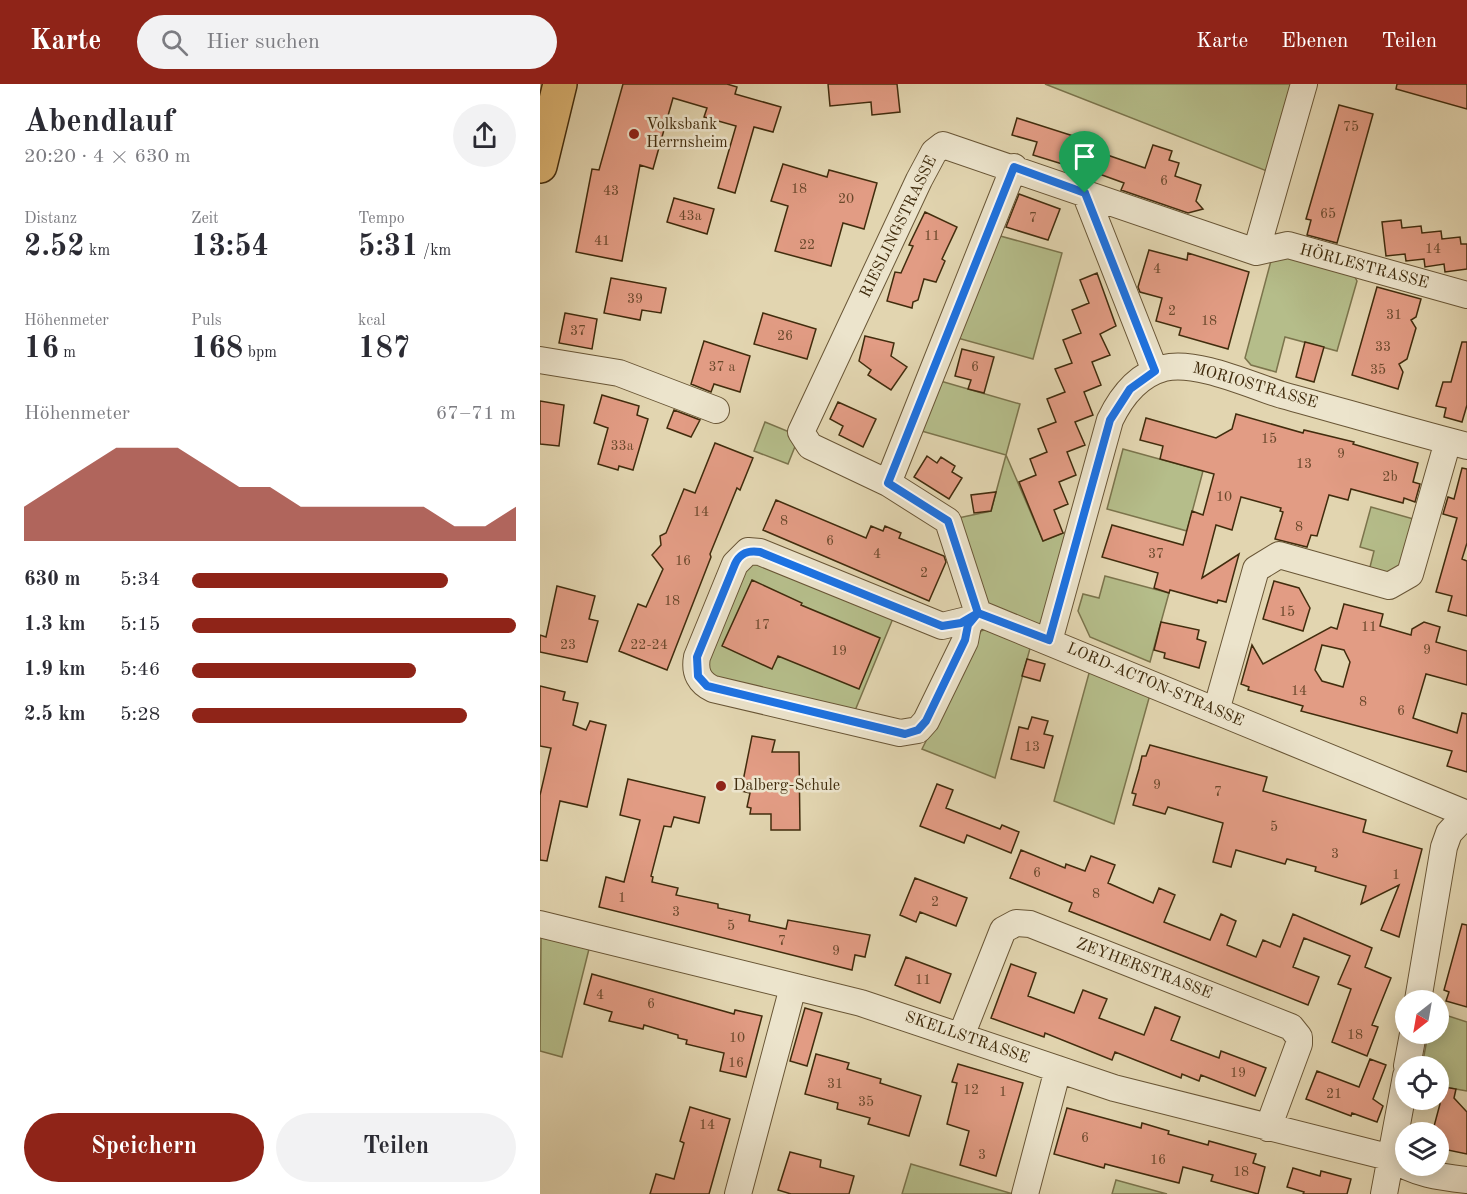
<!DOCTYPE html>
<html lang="de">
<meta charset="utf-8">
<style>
body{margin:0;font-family:"Old Standard TT",serif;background:#f2f2f3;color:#2b2b33;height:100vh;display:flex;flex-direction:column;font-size:22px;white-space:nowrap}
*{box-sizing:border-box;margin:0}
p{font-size:20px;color:#7c7c81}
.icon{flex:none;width:33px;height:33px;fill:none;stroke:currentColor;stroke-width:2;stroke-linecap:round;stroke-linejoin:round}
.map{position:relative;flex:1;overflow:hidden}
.panel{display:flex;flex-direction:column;background:#fff;width:540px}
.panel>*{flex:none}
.needle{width:39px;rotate:211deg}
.controls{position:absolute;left:855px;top:906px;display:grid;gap:12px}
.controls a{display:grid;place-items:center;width:54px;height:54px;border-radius:50%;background:#fff;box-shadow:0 3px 15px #0003;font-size:30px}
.pin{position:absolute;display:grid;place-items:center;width:51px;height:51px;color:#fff;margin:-62px -26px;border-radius:50% 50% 50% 0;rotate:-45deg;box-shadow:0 0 6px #0007}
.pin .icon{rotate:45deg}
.round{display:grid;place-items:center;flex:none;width:63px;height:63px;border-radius:32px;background:#f2f2f3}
.overview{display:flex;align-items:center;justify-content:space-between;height:102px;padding:0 24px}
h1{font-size:33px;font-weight:700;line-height:45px}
.stats{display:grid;grid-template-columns:repeat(3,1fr);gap:9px;height:102px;padding:6px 24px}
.stats div{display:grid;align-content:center}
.stats b{font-size:30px;font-weight:700}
.stats small{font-size:16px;font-weight:400}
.stats p{font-size:16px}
.chart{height:168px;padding:12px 24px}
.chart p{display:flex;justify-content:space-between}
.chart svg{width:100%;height:108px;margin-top:6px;fill:#8f2418;opacity:.7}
.cta{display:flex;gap:12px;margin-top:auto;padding:12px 24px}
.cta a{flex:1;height:69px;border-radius:36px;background:#8f2418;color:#fff;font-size:24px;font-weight:700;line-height:69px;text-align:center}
.cta a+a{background:#f2f2f3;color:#2b2b33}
ul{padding:0 24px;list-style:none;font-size:20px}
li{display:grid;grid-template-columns:96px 72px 1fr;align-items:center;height:45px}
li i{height:15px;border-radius:8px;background:#8f2418}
header{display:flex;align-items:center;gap:36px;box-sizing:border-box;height:84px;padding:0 30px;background:#8f2418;color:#fff}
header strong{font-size:28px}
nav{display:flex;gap:33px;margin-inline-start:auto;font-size:21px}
.search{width:420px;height:54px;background:#f2f2f3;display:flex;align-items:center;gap:15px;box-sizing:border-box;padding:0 21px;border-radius:33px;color:#7c7c81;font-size:22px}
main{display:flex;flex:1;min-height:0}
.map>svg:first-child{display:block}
</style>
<header>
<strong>Karte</strong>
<div class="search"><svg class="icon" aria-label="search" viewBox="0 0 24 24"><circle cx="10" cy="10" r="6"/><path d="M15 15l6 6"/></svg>Hier suchen</div>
<nav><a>Karte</a><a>Ebenen</a><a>Teilen</a></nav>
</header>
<main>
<section class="panel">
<div class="overview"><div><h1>Abendlauf</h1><p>20:20 · 4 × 630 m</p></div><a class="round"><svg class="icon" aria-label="share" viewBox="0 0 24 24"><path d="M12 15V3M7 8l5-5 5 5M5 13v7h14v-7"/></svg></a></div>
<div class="stats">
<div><p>Distanz</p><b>2.52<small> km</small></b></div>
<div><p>Zeit</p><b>13:54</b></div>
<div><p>Tempo</p><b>5:31<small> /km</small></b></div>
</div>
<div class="stats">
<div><p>Höhenmeter</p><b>16<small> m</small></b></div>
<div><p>Puls</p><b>168<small> bpm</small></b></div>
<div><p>kcal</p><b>187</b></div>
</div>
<div class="chart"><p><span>Höhenmeter</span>67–71 m</p>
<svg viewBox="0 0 160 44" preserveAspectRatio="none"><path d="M0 44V30L10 22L20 14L30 6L40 6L50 6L60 14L70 22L80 22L90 30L100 30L110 30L120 30L130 30L140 38L150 38L160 30V44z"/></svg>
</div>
<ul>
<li><b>630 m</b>5:34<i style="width:79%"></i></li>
<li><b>1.3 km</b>5:15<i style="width:100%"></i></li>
<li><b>1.9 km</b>5:46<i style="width:69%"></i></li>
<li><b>2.5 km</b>5:28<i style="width:85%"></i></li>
</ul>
<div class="cta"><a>Speichern</a><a>Teilen</a></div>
</section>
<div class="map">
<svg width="927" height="1110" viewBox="0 0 927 1110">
<rect width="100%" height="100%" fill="#e2d5b0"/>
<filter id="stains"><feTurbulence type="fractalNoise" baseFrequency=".00333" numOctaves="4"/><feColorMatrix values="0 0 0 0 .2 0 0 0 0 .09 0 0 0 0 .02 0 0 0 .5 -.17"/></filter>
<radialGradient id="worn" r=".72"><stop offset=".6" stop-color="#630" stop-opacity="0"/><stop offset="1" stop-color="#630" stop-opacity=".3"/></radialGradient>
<path fill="#b5bd8a" stroke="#7b744c" stroke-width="1.5" d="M505 0H758L732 89Z
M453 150 522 169 493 275 414 253Z
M743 167 811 186 817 197 797 267 745 253 736 288 711 281 705 274 732 173Z
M397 296 480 320 466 371 503 457 533 445 501 542 447 522 418 434 451 427 466 371 378 346Z
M225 338 252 349 256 360 248 380 214 367Z
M583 365 663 387 647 447 567 425Z
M831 423 877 436 864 481 845 492 829 487 834 467 820 463Z
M214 477 354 532 314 629 171 593 166 581 202 487Z
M565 492 629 509 610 578 550 553 538 527 543 510 559 514Z
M454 542 492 557 455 694 382 665 441 547Z
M551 582 611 607 574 740 514 717Z
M1 853 49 865 22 973 0 967Z
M899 929 927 938V1007L899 1002 898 982H882L888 950H898Z
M371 1080 473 1110H362Z
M576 1096 627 1110H572Z"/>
<path fill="#e29c84" stroke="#412c0d" stroke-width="1.5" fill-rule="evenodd" d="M83 0H187L197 3 195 10 241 23 233 48 214 43 195 109 178 104 196 42 164 33 167 24 133 14 113 85 100 81 82 177 36 168 52 85 59 86Z
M288 0H357L360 28 332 31 331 18 290 22Z
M857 0H927V25L856 5Z
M799 21 833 30 797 159 767 151 771 136 766 135Z
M477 34 549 57 547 64 605 84 613 61 632 67 629 76 639 79 635 92 661 101 656 117 663 125 648 129 581 106 584 99 532 80V83L493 71 497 58 472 51Z
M243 80 287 93 289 86 337 99 324 145 303 139 291 182 235 167 248 122 231 117Z
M479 110 520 125 508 156 466 143Z
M134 114 174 125 167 150 127 138Z
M385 128 417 143 402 175 405 177 396 198 384 195 378 216 373 218 372 224 347 217 355 188 361 189 373 162 369 161Z
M861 136 862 144 881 142 882 149 901 147 902 155 920 153 921 160H927V185L905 188 904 180 885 183 884 175 866 177 865 170 846 172 842 138Z
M609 166 647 176 648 169 709 188 688 265 639 251 641 244 616 237 622 214 600 208 598 203Z
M557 189 576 242 560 250 570 271 552 278 561 301 544 308 553 331 535 338 545 361 527 368 536 391 519 398 528 420 514 426 523 449 503 457 479 398 496 391 490 375 507 368 498 345 516 338 507 315 525 308 515 285 532 279 523 256 541 249 532 226 549 219 540 196Z
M71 194 126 204 121 229 102 226 100 236 64 229Z
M837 203 881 215 876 233 871 236 876 244 867 275 859 280 863 288 858 305 812 291Z
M25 229 57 235 52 265 19 259Z
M223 229 276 245 267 275 214 260Z
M325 252 354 259 351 272 367 283 351 306 328 291 331 286 319 277Z
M164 257 210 272 200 308 174 300 171 308 151 300Z
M765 258 784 263 774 298 756 293Z
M922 258H927V321L922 338 904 333 906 324 896 322 903 298H911Z
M422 265 454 273 444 309 428 305 431 296 415 292Z
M62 311 99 322 97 331 108 335 93 386 79 382 78 386 58 380 68 344 54 339Z
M0 317 24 321 19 362 0 360Z
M298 318 336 335 323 363 299 351 303 342 290 335Z
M134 326 160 336 151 353 127 344Z
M696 330 763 349 764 346 814 358 813 360 878 379 873 398 880 400 875 418 864 414 863 419 811 405 808 416 789 411 777 452 771 451 767 463 735 455 743 428 740 427 741 424 701 413 692 446 676 441 662 494 699 470 686 518 678 516 677 519 630 506 629 509 614 504 618 489 562 473 572 441 643 461 652 427 663 431 674 390 620 375 623 362 600 356 606 334 676 354 692 345Z
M175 359 213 374 200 406 197 404 170 470 171 473 127 586 79 567 98 520 106 523 123 485 112 471 121 461 120 452 126 449 144 405 155 409Z
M387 372 397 379 401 373 415 382 412 388 422 394 409 415 374 393Z
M922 384 927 385V459L922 475 927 477V532L908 527 912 512 896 508 917 434 903 430 908 413 914 415Z
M456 408 451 427 434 429 431 411Z
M236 416 326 454 331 442 343 447 345 442 361 449 359 454 404 472 406 478 389 517 223 446Z
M212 496 262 519 261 521 340 554 319 605 238 572 232 585 182 562Z
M734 497 759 504 770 524 763 547 723 535Z
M17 502 55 512 49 535 58 537 47 578 0 568V551L6 553Z
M804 520 843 530 840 542 871 551 872 545 884 538 900 543 896 558 927 567V601L886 590 873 634 917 649 922 629 927 630V688L907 682 912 667 761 627 763 622 708 606 709 603 701 600 712 561 723 580 791 543 797 545ZM782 561 804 566 810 578 803 603 782 597 775 586Z
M621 538 659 546 657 555 666 558 659 584 624 574 625 569 614 566Z
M487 575 505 580 500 597 482 592Z
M0 602 25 608 23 616 38 619 33 641 46 646 50 637 66 641 47 723 20 717 7 777 0 776V711L11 664 0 662Z
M492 633 508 637 504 650 513 652 504 684 471 675 479 643 488 645Z
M212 652 235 656 232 668H259L260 746H231V730H210L211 724 207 723 210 709 201 707Z
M610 661 727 693 723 707 826 736 823 748 882 765 859 853 841 846 859 801 821 820 826 802 775 787 776 783 747 775 745 780 696 766 691 783 673 778 683 739 628 723 625 730 593 721 596 710 592 709 599 685 602 672H606Z
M88 695 165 713 159 739 134 733 131 743 124 742 111 792 113 793 112 798 138 804 136 811 178 820V824L210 831 209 837 246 845 248 836 330 851 325 873 315 871 312 886 59 823 66 793 84 798 100 736 80 731Z
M397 700 413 706 406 724 460 745 462 741 479 748 471 769 427 751 424 759 380 742Z
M481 766 525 784 526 780 545 787 551 772 575 781 568 799 613 819 619 804 635 811 624 838 670 856 681 830 696 837 687 861 716 873 723 856 740 863 753 830 832 864 825 883 851 894 832 941 838 943 827 972 792 958 811 905 798 900 810 872 764 854 753 883 779 893 768 921 529 827 532 819 470 794Z
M375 794 427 814 416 842 380 828 376 838 360 831Z
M922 840 927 841V923L906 917 909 908 904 906Z
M366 873 411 890 400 919 355 901Z
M471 880 496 889 488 912 534 929 543 906 567 915 559 934 604 951 615 923 640 933 631 956 679 974 681 967 726 984 715 1012 661 991 659 997 642 990 641 994 575 968 572 976 505 949 504 953 451 934Z
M52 890 194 930 195 926 222 932 206 993 180 987 184 969 146 960 147 956 138 954V951L104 941 103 945 69 937 72 928 44 920Z
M265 924 282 929 267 982 250 977Z
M276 970 309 979 307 985 341 995 340 999 381 1012 369 1052 328 1040 330 1034 297 1025 298 1019 265 1010Z
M830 975 846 981 833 1015 843 1022 837 1038 812 1029 811 1032 766 1015 777 987 819 1003Z
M418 980 483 999 456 1092 420 1081 429 1047 407 1040 417 999 412 998Z
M898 1002 916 1005 914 1014 927 1028V1070L898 1064V1048L893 1046 900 1020Z
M150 1023 190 1035 169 1110H110L116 1090 134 1095 144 1059 140 1057Z
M527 1024 601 1044 602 1039 629 1047 628 1050 668 1061 669 1057 716 1070 713 1079 725 1083 718 1110 671 1097 673 1091 643 1083 639 1099 565 1080 564 1084 514 1070Z
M250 1068 281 1076 280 1083 314 1092 309 1110H251L238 1106Z
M753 1084 780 1092 781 1087 811 1095 807 1110H763L764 1108 747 1103Z"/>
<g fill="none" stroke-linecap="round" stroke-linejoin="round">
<defs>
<path id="minor" d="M545 109 615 287
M716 168 764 0
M0 276 79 289 176 326
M348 399 474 83
M431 535 402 542 220 468 208 467 195 480 157 573C154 589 160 599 173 605L360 649 378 646 386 637 425 557 428 541 438 529
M509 557 570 336C581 313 598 291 624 284 656 276 710 301 742 311 804 328 865 346 927 362
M676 627 716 485 739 471 849 502 870 490 908 357
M927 730 438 529 408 437 348 399 270 362 261 348 379 96 394 68 403 61 716 168 748 161 927 211
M0 840 321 919 574 1004 852 1074C874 1090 900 1093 927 1096
M878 916 904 763 909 749 927 730
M421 952 463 846 476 839 490 840 751 943 759 953V960L728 1044
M867 982 873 950
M198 1110 253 903
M485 1110 518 985
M844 1110 866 992"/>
<path id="major" d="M0 82 20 0"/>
</defs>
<use href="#minor" stroke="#695636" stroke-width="28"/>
<use href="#major" stroke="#412c0d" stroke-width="36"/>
<use href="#minor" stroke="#ece4cc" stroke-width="26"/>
<use href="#major" stroke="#e1ba78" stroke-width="33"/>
</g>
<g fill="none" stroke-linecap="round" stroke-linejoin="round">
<defs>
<path id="route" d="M545 109 474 83 348 399 408 437 438 529 421 539 402 542 220 468C208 466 200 469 195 480L157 573 158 592 167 602 365 650 378 646 386 637 425 556 428 541 438 529 509 556 570 336 590 305 615 287 545 109"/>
</defs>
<use href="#route" stroke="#fff" stroke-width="12"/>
<use href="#route" stroke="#1a73e8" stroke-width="8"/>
</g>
<g fill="#8f2418" stroke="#ece4cc" stroke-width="2">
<circle cx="94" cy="50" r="6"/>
<circle cx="181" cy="702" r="6"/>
</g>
<g text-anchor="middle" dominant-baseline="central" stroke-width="5" stroke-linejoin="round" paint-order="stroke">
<g font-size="14" fill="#69482b">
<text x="811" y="43">75</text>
<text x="624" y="97">6</text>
<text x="259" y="105">18</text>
<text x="71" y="107">43</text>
<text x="306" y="115">20</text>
<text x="788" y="130">65</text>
<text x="150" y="132">43a</text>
<text x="493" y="134">7</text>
<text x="392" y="152">11</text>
<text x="62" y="157">41</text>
<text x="267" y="161">22</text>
<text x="893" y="165">14</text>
<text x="617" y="185">4</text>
<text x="95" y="215">39</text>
<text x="632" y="227">2</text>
<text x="854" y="231">31</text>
<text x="669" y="237">18</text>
<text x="38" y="247">37</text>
<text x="245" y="252">26</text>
<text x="843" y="263">33</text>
<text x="182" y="283">37 a</text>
<text x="435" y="283">6</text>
<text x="838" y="286">35</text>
<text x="729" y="355">15</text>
<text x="82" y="362">33a</text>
<text x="801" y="370">9</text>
<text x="764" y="380">13</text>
<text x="850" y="393">2b</text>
<text x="684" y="413">10</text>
<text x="161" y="428">14</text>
<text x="244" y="437">8</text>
<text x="759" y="443">8</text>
<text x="290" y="457">6</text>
<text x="337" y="470">4</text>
<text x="616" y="470">37</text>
<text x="143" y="477">16</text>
<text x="384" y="489">2</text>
<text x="132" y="517">18</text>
<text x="747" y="528">15</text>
<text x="222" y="541">17</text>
<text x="829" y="543">11</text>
<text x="28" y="561">23</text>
<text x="109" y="561">22-24</text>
<text x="887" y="566">9</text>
<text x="299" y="567">19</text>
<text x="759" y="607">14</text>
<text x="823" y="618">8</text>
<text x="861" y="627">6</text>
<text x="492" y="663">13</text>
<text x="617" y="701">9</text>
<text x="678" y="708">7</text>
<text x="734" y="743">5</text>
<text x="795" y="770">3</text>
<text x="497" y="789">6</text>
<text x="856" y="791">1</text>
<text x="556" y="810">8</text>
<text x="82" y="814">1</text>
<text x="395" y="818">2</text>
<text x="136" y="828">3</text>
<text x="191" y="842">5</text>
<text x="242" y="857">7</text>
<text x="296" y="867">9</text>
<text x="383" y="896">11</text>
<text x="60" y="911">4</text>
<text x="111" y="920">6</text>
<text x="815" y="951">18</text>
<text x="197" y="954">10</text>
<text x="196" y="979">16</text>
<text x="698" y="989">19</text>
<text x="295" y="1000">31</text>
<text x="431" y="1006">12</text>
<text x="463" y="1008">1</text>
<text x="794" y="1010">21</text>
<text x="326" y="1018">35</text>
<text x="167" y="1041">14</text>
<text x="545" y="1054">6</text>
<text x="442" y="1071">3</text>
<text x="618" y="1076">16</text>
<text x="701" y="1088">18</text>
</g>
<g font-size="16" fill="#412c0d" stroke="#ece4cc" text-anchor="start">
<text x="106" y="41">Volksbank<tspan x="106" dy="18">Herrnsheim</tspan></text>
<text x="193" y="702">Dalberg-Schule</text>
</g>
<g font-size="16" fill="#412c0d" stroke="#ece4cc">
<text transform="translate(359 143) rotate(-64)">RIESLINGSTRASSE</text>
<text transform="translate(824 183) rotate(15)">HÖRLESTRASSE</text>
<text transform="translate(715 302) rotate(16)">MORIOSTRASSE</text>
<text transform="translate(615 601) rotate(23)">LORD-ACTON-STRASSE</text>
<text transform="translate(604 885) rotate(21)">ZEYHERSTRASSE</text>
<text transform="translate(427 954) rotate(19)">SKELLSTRASSE</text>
</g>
</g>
<rect width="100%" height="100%" filter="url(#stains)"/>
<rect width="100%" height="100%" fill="url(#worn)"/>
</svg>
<div class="controls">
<a><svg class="needle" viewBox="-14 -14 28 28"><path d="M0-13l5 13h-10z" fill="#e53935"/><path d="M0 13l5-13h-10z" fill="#7c7c81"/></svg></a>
<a><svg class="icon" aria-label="locate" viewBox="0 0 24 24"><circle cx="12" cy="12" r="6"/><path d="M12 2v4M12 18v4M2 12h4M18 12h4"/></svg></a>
<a><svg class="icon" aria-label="layers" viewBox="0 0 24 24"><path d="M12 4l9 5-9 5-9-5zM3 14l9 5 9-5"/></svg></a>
</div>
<div class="pin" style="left:545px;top:109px;background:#1e9e55"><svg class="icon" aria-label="arrive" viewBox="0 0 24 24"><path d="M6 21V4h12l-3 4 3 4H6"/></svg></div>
</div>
</main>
